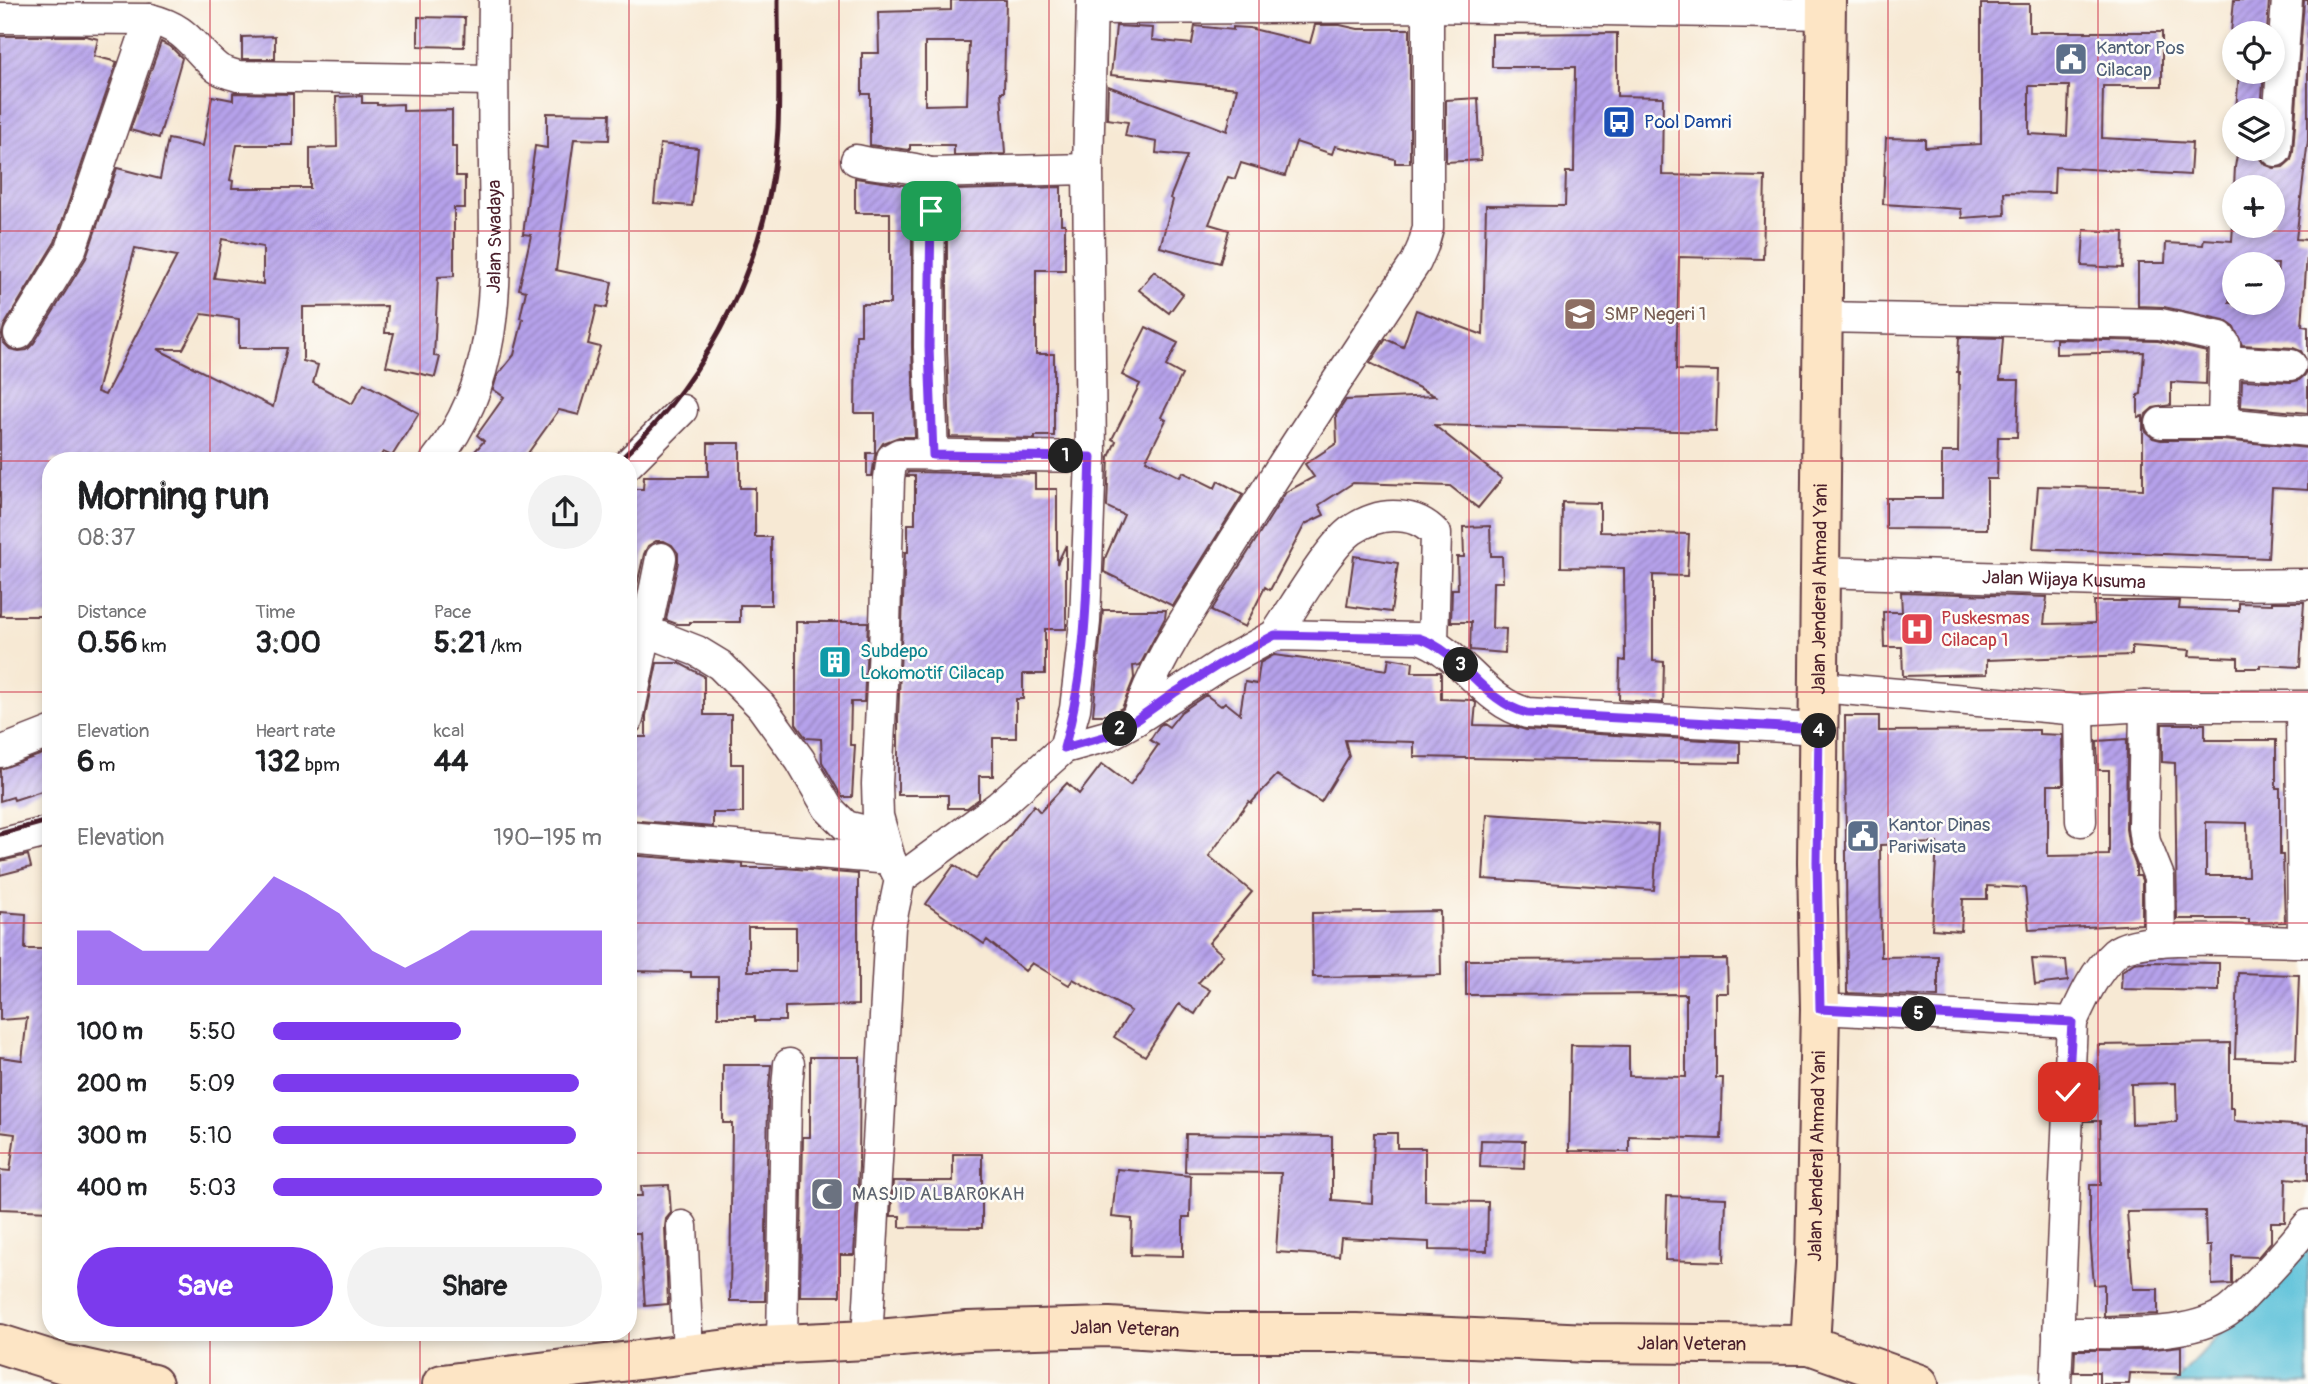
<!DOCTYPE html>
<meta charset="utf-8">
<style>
body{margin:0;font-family:Pangolin,sans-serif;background:#f2f2f2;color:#202124;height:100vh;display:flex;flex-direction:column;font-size:26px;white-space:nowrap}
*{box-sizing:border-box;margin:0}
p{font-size:23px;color:#757577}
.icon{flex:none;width:38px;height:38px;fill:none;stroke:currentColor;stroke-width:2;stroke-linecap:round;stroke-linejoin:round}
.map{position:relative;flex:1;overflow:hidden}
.drawer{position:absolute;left:42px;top:452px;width:595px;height:889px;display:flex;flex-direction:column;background:#fff;border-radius:28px;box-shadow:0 4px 10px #0003}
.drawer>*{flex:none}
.fabs{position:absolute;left:2222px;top:21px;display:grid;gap:14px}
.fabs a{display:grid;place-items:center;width:63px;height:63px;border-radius:50%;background:#fff;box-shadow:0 4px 10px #0003;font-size:35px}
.pin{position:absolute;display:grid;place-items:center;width:60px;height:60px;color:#fff;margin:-30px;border-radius:14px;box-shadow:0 4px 10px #0006}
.km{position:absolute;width:35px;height:35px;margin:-18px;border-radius:50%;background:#222;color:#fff;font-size:19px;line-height:35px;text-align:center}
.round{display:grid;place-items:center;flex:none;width:74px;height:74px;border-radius:37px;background:#f2f2f2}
.head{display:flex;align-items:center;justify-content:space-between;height:119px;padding:0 35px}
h1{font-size:38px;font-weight:700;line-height:52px}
.figures{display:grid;grid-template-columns:repeat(3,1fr);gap:10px;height:119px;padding:7px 35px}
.figures div{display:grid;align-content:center}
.figures b{font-size:30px;font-weight:700}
.figures small{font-size:19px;font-weight:400}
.figures p{font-size:19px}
.chart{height:196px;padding:14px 35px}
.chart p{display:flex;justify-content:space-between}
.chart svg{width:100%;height:126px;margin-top:7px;fill:#7c3aed;opacity:.7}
.primary-button{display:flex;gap:14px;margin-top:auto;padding:14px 35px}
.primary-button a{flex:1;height:80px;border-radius:42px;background:#7c3aed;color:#fff;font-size:28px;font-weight:700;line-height:80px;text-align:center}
.primary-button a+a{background:#f2f2f2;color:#202124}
ul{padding:0 35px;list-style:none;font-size:23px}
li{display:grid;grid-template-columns:112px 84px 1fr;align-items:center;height:52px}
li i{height:18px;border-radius:9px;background:#7c3aed}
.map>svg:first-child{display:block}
</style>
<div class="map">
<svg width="2308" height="1384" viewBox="0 0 2308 1384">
<defs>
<pattern id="building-hatch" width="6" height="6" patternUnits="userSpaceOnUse" patternTransform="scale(1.75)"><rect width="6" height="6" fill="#b6a2eb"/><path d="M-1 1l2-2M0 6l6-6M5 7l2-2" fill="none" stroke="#9683bf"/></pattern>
</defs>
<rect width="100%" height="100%" fill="#fdfcf7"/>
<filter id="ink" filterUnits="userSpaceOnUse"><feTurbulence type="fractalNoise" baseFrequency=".0143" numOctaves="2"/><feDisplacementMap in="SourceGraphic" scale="14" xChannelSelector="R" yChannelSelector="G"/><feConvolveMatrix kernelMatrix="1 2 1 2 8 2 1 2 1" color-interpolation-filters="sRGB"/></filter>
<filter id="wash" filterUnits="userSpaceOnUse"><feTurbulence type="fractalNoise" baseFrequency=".00686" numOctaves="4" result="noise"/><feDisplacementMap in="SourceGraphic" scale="28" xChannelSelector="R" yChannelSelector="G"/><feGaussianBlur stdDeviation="1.57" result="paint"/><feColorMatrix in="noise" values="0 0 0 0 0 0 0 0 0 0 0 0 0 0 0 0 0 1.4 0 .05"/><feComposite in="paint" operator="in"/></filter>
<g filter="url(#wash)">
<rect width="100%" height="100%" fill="#f7e9d4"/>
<path fill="#5bc1d9" stroke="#527082" stroke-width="2" d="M2308 1239V1384H2173Z"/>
<g id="blocks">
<path fill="url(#building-hatch)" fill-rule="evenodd" d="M951 0H1006L1004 92H1001L1005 154 954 155V145H910V150L870 145V94H862V53H879L878 12 951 10ZM925 42H969L967 104 925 105Z
M2234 0H2269L2267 33H2231Z
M2304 0H2308V140L2296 239 2308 240 2302 326 2308 327V363L2301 351 2293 348 2242 345 2234 327 2224 320 2164 307 2138 306V263H2165L2166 243 2203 245 2204 239 2232 241 2233 226H2273V187H2234L2235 167 2238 149H2259L2261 159 2266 165 2274 168 2283 167 2291 160 2293 152ZM2234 264H2278L2275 303H2229Z
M1981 4H2029V32H2162V86H2103L2102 138 2192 143 2190 175 2055 167 2054 193 2004 192 2005 215 1962 218 1961 209 1883 204 1886 138 1925 139V147L1981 144ZM2029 86H2069L2067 136 2029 134Z
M418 17 465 18 464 47 418 46Z
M1315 25H1340L1358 29H1410V163H1395V159L1335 146 1332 154 1296 142 1285 176 1241 163 1235 179 1228 177 1209 224 1229 230 1220 263 1160 247 1173 200 1170 198 1187 156 1156 153 1157 142 1125 136 1128 122 1107 119 1108 86 1227 131 1237 88 1111 75 1116 26 1153 28 1152 40 1192 44 1195 26 1233 30V27L1249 28 1310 43Z
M1617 33V96L1663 97 1662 175 1765 177 1763 259 1679 257 1676 370 1718 371 1716 432 1434 425 1502 479 1478 508 1450 486 1353 483 1319 505 1324 515 1305 524 1270 590 1265 587 1245 627 1211 611 1286 492 1314 477 1305 464 1337 443 1336 415 1346 400 1435 396 1370 363 1386 339 1403 347 1416 310 1483 335 1486 205 1565 206 1566 172H1574L1575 67H1492V34Z
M0 36H86L98 39 94 56 117 62 55 242 4 326 2 334 3 342 10 349 19 351 27 350 34 343 86 258 117 168 160 179 168 139 203 146 212 96 233 100V93L293 94V145H237L230 180 233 181 232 188H310V148L337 147 336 97 362 96V103H377V105L403 104V111L452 110V147H456V176H465V208H454V276L438 277 434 356 440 357 435 377 386 366 394 333H385L387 306 303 307V361L318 365 313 383 352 404 364 383 419 413 392 456 383 452 378 460H51V616H0ZM222 239 263 247V284L214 278ZM135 248 177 256 105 395 97 392ZM202 314 239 319V348H287L273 407 157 349H183Z
M275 36V59H242V37Z
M161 42 171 47 182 58 159 138 130 130Z
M2239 72H2264L2261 110H2236Z
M1478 98 1481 160 1446 162V100Z
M547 113 610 114 609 140 574 139 556 270 612 282 607 308 597 306 588 344 600 347 579 415 559 410 523 460H467L484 441 477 435 504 397 493 389 497 376 514 355 523 319 520 318 526 291 519 289 531 235 523 234 535 146 547 148Z
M660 144 698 148 692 206 654 203Z
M855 178 910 186V216H912V348L915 437H899L883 443 875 455 872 476H867V453H875V413H855L856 335H861V304H890V213H855Z
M1061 187V224H1065V270H1036V354H1054V436H1035V439L950 437 947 347V216H954V190Z
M2084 230 2124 232 2123 268 2082 266Z
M1154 271 1183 294 1169 313 1139 290Z
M1146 327 1178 343 1166 366 1182 375 1161 417 1166 420 1146 460 1180 477 1183 472 1215 488 1218 481 1243 494 1173 606 1104 572 1105 558 1124 515 1107 507 1109 457 1116 441 1112 439 1140 384 1122 375Z
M1959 337 2003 338 2000 380H2019L2017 437H1998L1997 479H1987V529L1886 528V498H1942V452H1958L1959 372H1957Z
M2056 339 2158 341 2207 352 2206 384 2171 382V405L2153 408 2146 414 2144 424 2146 432 2153 438 2161 440H2222L2308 448V490L2272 488 2268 558 2033 549 2038 486 2143 489V416L2138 417V395L2141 394 2144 352 2056 354Z
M2308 368V413L2241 407 2242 380 2291 382 2299 380 2305 375Z
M708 443H740V488H755V537H771V605H740V622H690V624H677L666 620 678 562V553L672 545 664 541H656L648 546 644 554 628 624 632 489H643L644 476H708Z
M908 472 1035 474V489H1057V564L1066 545V629H1045V674H1023V699H1016V738H993V776H979V799L967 808H948V795H898V718L905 552H908V524H915V476H907Z
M1562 502 1600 503V532L1689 534 1687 576 1653 575V661L1664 662 1663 703 1619 700 1620 660 1625 661 1624 568 1561 567Z
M1490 526 1491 556H1502L1503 582H1493L1492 628 1506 629 1505 653 1470 650 1471 622H1451L1452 589H1458L1457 557H1464L1463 527Z
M1354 556 1398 563 1391 612 1347 606Z
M1901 592 2047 597 2044 624 2095 623 2094 601H2180L2179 609 2239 611V603L2272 604V602H2304L2300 667 2260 665V668H2238V658L2189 656 2190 650 2132 646V655L1987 660V674L1903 676 1902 647H1884L1883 612H1902Z
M1103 610H1166L1165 618 1140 665 1133 666 1134 678 1122 708 1109 715H1093Z
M796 622H868L864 702H851L850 745H855L852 797H842L822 762 821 739 806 738 796 724Z
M1274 655 1387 670 1389 658 1413 662 1412 672H1441V699L1472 700 1476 703 1474 725 1512 726 1526 730 1740 742V763L1414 757V742L1345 740 1349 756 1321 802 1277 775 1251 803 1249 801 1209 856 1252 892 1209 943 1223 955 1198 983 1210 990 1195 1014 1179 1004 1145 1056 1114 1037 1131 1011 1073 979 1069 985 1032 963 1025 971 987 940 984 944 926 904 954 865 975 879 1034 805 1040 812 1067 783 1079 794 1102 764 1130 785 1158 745 1150 740 1159 726 1163 723 1169 727 1181 712 1206 695 1221 706 1225 702 1240 714 1245 682 1257 684 1260 663Z
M657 663H679L704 676V715H731V764H743V813H713V827L628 820 629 737H646V716Z
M1845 716H1879V731L2039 730V734L2062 735 2063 785H2048V856L2109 855V770H2098L2097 741 2127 739 2126 829 2129 848 2136 866V876H2140L2142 880V924L2029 930 2025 888 1987 886V899H1963L1961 931 1932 929 1937 843 1880 845 1881 957 1938 956V997L1847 993Z
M2162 724H2205V740H2276V788H2280V855H2283L2285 922 2249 923V919H2177L2175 763 2162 762ZM2206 822 2247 823 2248 876H2206Z
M51 751V788L14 800 13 797 0 801V769Z
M1487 814 1658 825 1654 890 1483 879Z
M28 855 31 867 0 875V861Z
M628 855 743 864V868H785L858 874V1005L785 1007V1021H755V1017H718V977H691V972L628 971ZM748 927H796V971H748Z
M1440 911 1441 975 1313 977 1312 913Z
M0 912 26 914 25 949H48L46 1016H51V1211L0 1209V1170L10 1171 15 1134 0 1132V1057L22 1060 27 1018 0 1020Z
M1727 959 1728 993H1716V1078H1723L1721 1139 1629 1136V1152L1569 1151 1571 1045 1629 1046V1076L1686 1077V994L1466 995V960Z
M2032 959 2066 960 2068 981 2035 985Z
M2142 962 2219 963V991L2121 989 2122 971 2134 963Z
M2238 973 2299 975 2296 1060 2235 1058Z
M2230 1043V1108H2234V1121L2308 1126V1180L2286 1178 2285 1222H2271V1242L2258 1257 2232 1256V1284L2212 1285 2211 1246H2206L2205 1211 2127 1212 2133 1289H2158V1314L2104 1316V1284L2094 1285 2090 1235V1185H2101L2100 1121H2085L2087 1088H2099L2098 1045ZM2176 1083 2177 1122 2132 1124 2131 1084Z
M810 1057H860L859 1166 854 1255H840V1296H800L803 1137H810Z
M723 1065H771L768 1099 765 1301H730L732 1123H723Z
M1374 1133H1397V1148H1425V1201L1488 1202 1487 1251 1429 1250V1242L1341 1238 1339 1256 1276 1252 1281 1173 1185 1172 1186 1134 1332 1136V1200L1372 1203Z
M1481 1140 1525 1141 1524 1169 1480 1167Z
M953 1154H982V1228L900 1227V1216H891L893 1181H953Z
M1117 1169 1191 1176 1190 1217H1183V1256L1131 1255 1132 1219 1112 1217Z
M669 1185 671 1213 666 1219 665 1227 668 1304 645 1306 640 1233H628V1196H642L641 1186Z
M1667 1196 1726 1198 1724 1262 1665 1260Z
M2181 1346V1374L2130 1373 2129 1384H2099V1372H2074L2075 1350H2146Z"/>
</g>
</g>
<g filter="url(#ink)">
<use href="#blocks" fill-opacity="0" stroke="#643d44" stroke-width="2"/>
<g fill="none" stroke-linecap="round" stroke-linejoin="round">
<defs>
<g id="street">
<path d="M1092 9 1428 7 1826 14"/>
<path d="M0 18 150 19C189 29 190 45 217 68 223 72 231 74 238 76L492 80"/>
<path d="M2276 151 2287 0"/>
<path d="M856 160C881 167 906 164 930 173"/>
<path d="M1821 317 2160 324 2220 337 2225 344 2223 423H2161"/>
<path d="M19 334 71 249 150 19"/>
<path d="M2225 361 2291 365"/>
<path d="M2223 423 2308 431"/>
<path d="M933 455 929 347 930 173 1088 169"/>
<path id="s1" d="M436 460C505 375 495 267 494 165 493 110 493 55 494 0"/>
<path d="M628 464 682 410"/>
<path id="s2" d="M1821 572 2225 585 2308 584"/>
<path d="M646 631 697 651 720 665 761 706 800 760 828 808 846 826 883 835"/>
<path d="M1275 635C1294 608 1328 547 1352 530 1364 522 1379 516 1393 516 1411 516 1424 521 1436 534L1433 642"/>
<path d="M1820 687 2079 710 2145 706H2308"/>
<path d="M2145 706 2143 827 2145 842 2159 877 2160 941"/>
<path d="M2301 707 2303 942"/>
<path d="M2079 710 2081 821"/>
<path d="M628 719 661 558"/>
<path d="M1136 720C1155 660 1194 606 1227 552 1288 454 1352 358 1416 262L1423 246 1428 228V7"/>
<path d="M1064 748 1107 736 1136 720 1220 665 1275 635 1419 638C1462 652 1482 701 1527 713L1819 729"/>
<path d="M0 752 51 732"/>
<path d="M628 837 890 859"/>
<path d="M0 844 51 831"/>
<path d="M900 879 890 859 878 816 877 784 885 627 889 478 892 458 899 454 1091 457"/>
<path d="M1820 1009 2072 1022C2083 998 2095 971 2115 953 2140 931 2269 943 2308 942"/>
<path d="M682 1226 688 1353"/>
<path d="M2058 1333C2107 1332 2185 1340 2227 1312 2236 1306 2243 1297 2251 1289 2271 1269 2290 1248 2308 1225"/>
<path d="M867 1340 890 927 900 879 999 806 1064 748 1075 709 1085 622 1091 457 1088 169 1092 0"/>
<path d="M782 1344 786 1099 789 1064"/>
<path d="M2056 1384 2072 1022"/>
</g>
<g id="secondary">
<path d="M0 1344 64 1364 153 1384"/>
<path id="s3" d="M1810 1345 1815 1263 1820 1009 1817 862 1826 0"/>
<path id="s4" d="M442 1384 761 1345 867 1340 968 1331 1109 1327 1208 1333H1356L1589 1343 1810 1345 1919 1384"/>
</g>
</defs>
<use href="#street" stroke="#643d44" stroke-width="33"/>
<use href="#secondary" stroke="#643d44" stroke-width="42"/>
<use href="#street" stroke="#fff" stroke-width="30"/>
<use href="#secondary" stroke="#fde5c5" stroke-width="38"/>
<path stroke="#4a1f2b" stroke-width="5" d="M620 460C711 374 771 254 778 128 780 85 778 42 778 0
M0 834 51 820"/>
</g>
</g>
<g fill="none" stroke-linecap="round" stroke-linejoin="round" filter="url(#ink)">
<defs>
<path id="route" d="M931 211 929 347 933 455 1091 457C1087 554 1091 654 1064 748L1107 736 1136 720 1174 693 1220 664 1275 635 1419 638C1462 652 1482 701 1527 713L1819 729 1817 862 1820 1009 2072 1022 2068 1092"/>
</defs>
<use href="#route" stroke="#fff" stroke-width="14"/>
<use href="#route" stroke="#7c3aed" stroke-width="9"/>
</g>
<path fill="none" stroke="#d1495b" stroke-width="2" stroke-opacity="0.55" d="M210 0V460M420 0V460M629 0V1384M839 0V1384M1049 0V1384M1259 0V1384M1469 0V1384M1679 0V1384M1888 0V1384M2098 0V1384M0 231H2308M0 461H51M628 461H2308M0 692H51M628 692H2308M0 923H51M628 923H2308M0 1153H51M628 1153H2308M210 1332V1384M420 1332V1384"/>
<defs>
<symbol id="civic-square" viewBox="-11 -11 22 22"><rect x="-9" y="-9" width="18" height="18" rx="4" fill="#5c6f8a" stroke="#fdfcf7"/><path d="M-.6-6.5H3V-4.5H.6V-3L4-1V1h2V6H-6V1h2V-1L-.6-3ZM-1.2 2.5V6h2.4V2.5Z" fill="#fff"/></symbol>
<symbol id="bus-square" viewBox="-11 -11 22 22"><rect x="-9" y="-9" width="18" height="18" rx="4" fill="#1a4fb4" stroke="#fdfcf7"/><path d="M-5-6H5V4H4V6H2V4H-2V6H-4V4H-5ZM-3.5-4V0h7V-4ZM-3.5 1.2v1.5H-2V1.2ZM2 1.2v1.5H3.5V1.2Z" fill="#fff"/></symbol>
<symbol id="school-square" viewBox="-11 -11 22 22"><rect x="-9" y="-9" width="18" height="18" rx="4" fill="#8d6e63" stroke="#fdfcf7"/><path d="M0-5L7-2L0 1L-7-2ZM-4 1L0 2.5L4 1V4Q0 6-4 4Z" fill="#fff"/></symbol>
<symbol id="hospital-square" viewBox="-11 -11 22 22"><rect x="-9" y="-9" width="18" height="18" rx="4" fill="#e0444e" stroke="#fdfcf7"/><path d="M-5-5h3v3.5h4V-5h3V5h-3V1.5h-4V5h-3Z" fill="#fff"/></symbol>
<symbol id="building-square" viewBox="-11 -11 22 22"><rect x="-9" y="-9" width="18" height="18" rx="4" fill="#0f9aa8" stroke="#fdfcf7"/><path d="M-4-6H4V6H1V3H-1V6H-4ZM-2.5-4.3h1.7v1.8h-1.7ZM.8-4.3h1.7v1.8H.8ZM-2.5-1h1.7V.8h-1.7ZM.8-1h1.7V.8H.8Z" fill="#fff"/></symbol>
<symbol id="mosque-square" viewBox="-11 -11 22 22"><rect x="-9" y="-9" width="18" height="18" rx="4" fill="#6b7280" stroke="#fdfcf7"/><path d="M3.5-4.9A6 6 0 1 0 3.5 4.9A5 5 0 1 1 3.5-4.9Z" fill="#fff"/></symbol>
</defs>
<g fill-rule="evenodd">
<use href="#civic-square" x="2052" y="40" width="38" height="38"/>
<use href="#bus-square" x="1600" y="103" width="38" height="38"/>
<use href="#school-square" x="1561" y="295" width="38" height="38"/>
<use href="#hospital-square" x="1898" y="610" width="38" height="38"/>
<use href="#building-square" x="816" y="643" width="38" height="38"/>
<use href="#civic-square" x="1844" y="817" width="38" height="38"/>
<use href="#mosque-square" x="808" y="1175" width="38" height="38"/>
</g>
<g text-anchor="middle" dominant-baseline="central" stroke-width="5" stroke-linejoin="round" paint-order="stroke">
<g font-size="19" fill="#4e5e75" stroke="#fdfcf7" text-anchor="start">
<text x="2096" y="48">Kantor Pos<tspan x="2096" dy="22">Cilacap</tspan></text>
<text x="1888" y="825">Kantor Dinas<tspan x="1888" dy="22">Pariwisata</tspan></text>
</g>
<g font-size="19" fill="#164399" stroke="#fdfcf7" text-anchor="start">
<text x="1644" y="122">Pool Damri</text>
</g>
<g font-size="19" fill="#4a1f2b" stroke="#fdfcf7">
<text stroke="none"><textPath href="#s1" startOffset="236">Jalan Swadaya</textPath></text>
<text stroke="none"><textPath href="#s2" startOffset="243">Jalan Wijaya Kusuma</textPath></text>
<text stroke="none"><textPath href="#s3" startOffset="756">Jalan Jenderal Ahmad Yani</textPath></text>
<text stroke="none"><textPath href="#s3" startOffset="189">Jalan Jenderal Ahmad Yani</textPath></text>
<text stroke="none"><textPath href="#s4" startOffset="686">Jalan Veteran</textPath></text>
<text stroke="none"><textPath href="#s4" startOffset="1253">Jalan Veteran</textPath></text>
</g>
<g font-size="19" fill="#785e54" stroke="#fdfcf7" text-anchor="start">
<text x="1604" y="314">SMP Negeri 1</text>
</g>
<g font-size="19" fill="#be3a42" stroke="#fdfcf7" text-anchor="start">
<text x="1941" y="618">Puskesmas<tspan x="1941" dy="22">Cilacap 1</tspan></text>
</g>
<g font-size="19" fill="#0d838f" stroke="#fdfcf7" text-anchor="start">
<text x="860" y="651">Subdepo<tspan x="860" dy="22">Lokomotif Cilacap</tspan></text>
</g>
<g font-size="19" fill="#5b616d" stroke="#fdfcf7" text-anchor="start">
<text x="852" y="1194">MASJID ALBAROKAH</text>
</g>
</g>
</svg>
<div class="fabs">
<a><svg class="icon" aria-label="locate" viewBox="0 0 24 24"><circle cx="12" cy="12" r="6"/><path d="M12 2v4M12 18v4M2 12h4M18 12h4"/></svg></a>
<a><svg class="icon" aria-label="layers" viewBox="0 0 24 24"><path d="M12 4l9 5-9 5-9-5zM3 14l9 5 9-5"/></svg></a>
<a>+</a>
<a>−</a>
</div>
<div class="pin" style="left:931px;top:211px;background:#1e9e55"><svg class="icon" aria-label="arrive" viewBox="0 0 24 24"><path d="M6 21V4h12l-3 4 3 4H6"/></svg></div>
<div class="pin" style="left:2068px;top:1092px;background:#d93025"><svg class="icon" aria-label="check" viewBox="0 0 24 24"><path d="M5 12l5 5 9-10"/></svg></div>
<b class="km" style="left:1066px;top:456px">1</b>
<b class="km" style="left:1120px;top:729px">2</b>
<b class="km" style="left:1461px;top:665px">3</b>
<b class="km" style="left:1819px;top:731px">4</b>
<b class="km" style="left:1919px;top:1014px">5</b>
<section class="drawer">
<div class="head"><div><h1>Morning run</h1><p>08:37</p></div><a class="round"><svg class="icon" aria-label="share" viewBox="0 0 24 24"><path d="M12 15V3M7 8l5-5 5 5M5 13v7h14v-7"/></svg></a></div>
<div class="figures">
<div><p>Distance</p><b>0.56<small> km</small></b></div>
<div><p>Time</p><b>3:00</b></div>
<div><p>Pace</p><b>5:21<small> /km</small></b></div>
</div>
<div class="figures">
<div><p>Elevation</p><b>6<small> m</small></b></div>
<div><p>Heart rate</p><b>132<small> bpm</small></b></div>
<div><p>kcal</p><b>44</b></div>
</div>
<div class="chart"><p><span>Elevation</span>190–195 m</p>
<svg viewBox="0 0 160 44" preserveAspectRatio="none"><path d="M0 44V25L10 25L20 32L30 32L40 32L50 19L60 6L70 12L80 19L90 32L100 38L110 32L120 25L130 25L140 25L150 25L160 25V44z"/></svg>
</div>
<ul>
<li><b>100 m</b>5:50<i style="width:57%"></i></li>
<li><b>200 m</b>5:09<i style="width:93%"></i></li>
<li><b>300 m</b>5:10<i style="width:92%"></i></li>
<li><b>400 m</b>5:03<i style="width:100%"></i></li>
</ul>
<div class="primary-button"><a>Save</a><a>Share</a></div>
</section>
</div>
